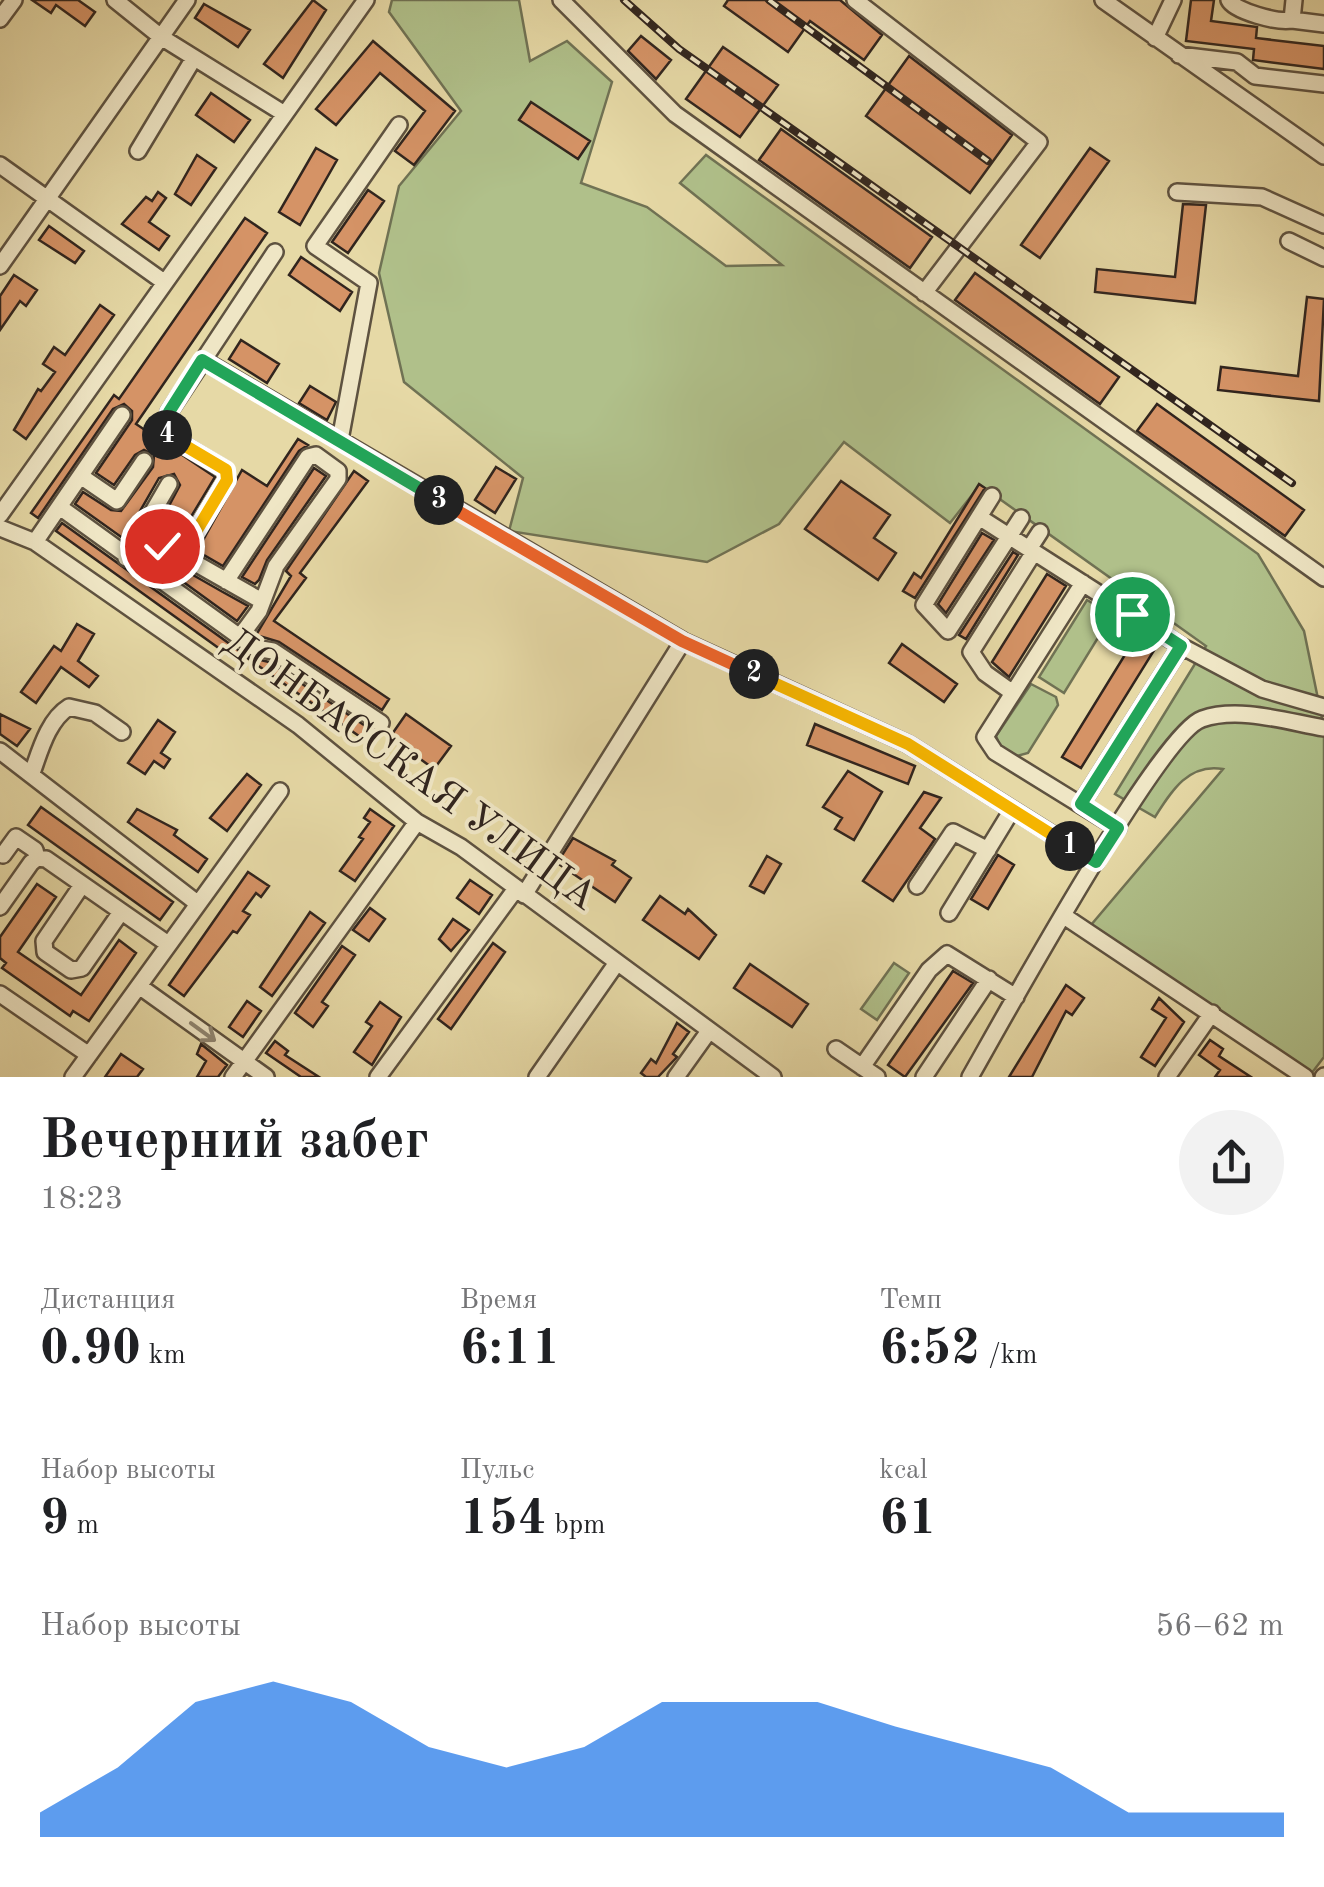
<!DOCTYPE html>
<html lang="ru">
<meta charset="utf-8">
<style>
body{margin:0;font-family:"Old Standard TT",serif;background:#f2f2f2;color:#202124;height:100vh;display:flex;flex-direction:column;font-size:38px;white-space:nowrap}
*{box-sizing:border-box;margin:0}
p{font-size:32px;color:#757577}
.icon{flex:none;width:55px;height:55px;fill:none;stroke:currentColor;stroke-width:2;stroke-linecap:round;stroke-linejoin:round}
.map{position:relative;height:1077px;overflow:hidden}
.sheet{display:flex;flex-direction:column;background:#fff;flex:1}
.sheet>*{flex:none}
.pin{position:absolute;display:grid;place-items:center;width:85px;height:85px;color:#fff;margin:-42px;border:5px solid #fff;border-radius:50%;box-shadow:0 2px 10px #0007}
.km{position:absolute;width:50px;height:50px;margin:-25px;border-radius:50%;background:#222;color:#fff;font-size:28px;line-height:50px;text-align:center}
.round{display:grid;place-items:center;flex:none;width:105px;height:105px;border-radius:52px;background:#f2f2f2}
.head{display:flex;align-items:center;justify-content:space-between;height:170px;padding:0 40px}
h1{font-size:55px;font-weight:800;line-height:75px}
.stats{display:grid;grid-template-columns:repeat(3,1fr);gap:15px;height:170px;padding:10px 40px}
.stats div{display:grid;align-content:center}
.stats b{font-size:50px;font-weight:800}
.stats small{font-size:28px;font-weight:400}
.stats p{font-size:28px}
.chart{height:280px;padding:20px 40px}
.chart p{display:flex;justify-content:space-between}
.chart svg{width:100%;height:180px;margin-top:10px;fill:#1a73e8;opacity:.7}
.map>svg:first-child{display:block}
</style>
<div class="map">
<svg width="1324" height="1077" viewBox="0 0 1324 1077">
<rect width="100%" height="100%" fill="#e6d9a6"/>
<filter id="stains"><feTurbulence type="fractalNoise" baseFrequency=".002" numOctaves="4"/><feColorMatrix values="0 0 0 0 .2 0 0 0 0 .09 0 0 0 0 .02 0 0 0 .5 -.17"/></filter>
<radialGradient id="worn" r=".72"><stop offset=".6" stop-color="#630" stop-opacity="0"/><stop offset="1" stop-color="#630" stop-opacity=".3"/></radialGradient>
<path fill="#b0c08a" stroke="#707254" stroke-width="2.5" d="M392 0H519L530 61 567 41 612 82 581 183 647 207 726 266 782 265 680 183 706 155 1258 554 1304 631 1324 728V1057L1311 1074 1091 925 1223 769C1189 763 1172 790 1155 817L1115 794 1206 646 980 485 950 523 844 442 779 524 707 562 509 531 523 478 404 382 379 273 399 186 461 111 389 12Z
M1087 600 1112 615 1064 693 1039 677Z
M1031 684 1056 697 1058 705 1028 753 1017 756 1000 746 996 736Z
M894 963 909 973 877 1020 861 1009Z"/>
<path fill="#d59366" stroke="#31251e" stroke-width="2.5" d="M32 0H78L95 12 85 26 56 5 51 13Z
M313 0 326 10 283 78 264 64Z
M728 0H840L882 35 864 60 810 21 788 52 724 6Z
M1191 0H1214L1211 21 1257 27 1256 38 1324 46V69L1253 60 1254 49 1186 41Z
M204 4 250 30 238 47 195 18Z
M641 36 671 60 656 79 628 51Z
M373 41 455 111 414 165 395 151 425 111 380 73 336 125 316 109Z
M723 47 778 85 740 137 686 99Z
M909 56 1012 135 970 193 866 116Z
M211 93 250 120 234 142 196 115Z
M531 102 590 141 578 159 519 120Z
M781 129 932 237 910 268 759 160Z
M316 148 337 160 300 225 279 212Z
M1090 148 1109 161 1040 258 1021 245Z
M197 155 216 168 191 205 175 194Z
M368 190 384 201 348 253 332 242Z
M158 192 166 198 149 222 169 236 159 250 122 224 146 197 152 201Z
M1183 204 1206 205 1195 303 1095 292 1097 269 1175 277Z
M245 218 267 233 136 424 215 477 177 540 176 520 163 517 180 485 174 474 159 478 124 539 75 504 83 492 111 510 121 511 153 467 154 455 144 450 135 455 114 485 96 473 132 420V411L124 404 113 409 38 518 31 513 114 395 119 399Z
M49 226 84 251 75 263 39 240Z
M301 257 352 292 340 311 289 275Z
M975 273 1119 377 1100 404 955 300Z
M14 275 37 290 26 306 20 301 0 330V296Z
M1307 297 1324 299 1319 401 1218 390 1221 367 1298 376Z
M100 305 114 315 26 439 14 430 38 389 41 391 55 372 43 364 54 347 65 355Z
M241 340 279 364 267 383 229 359Z
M310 386 336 402 327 420 299 403Z
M1157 404 1304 510 1285 536 1137 431Z
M298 439 308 445 299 451 223 566 197 551 242 470 267 486Z
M496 467 516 479 495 513 475 500Z
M314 468 326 476 267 560 259 580 255 584 242 577Z
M354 471 368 481 300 573 306 578 274 621 389 699 382 710 279 642 256 635 291 576 286 571Z
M841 481 890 515 874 538 896 553 878 580 805 529Z
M979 484 985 488 915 598 903 591 914 573 921 578Z
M62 523 248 657 269 662 376 733 369 743 243 655 238 662 56 531Z
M982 533 994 540 946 613 938 604Z
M1013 552 1018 555 966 639 959 635Z
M165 559 221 591 248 606 237 621 160 565Z
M1047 574 1066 586 1009 677 992 662Z
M77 624 94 634 78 661 98 676 89 687 61 667 36 703 21 692 54 646 61 651Z
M1139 632 1158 644 1081 768 1062 757Z
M902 644 957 684 944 702 889 663Z
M0 714 30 729 17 746 0 734Z
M406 714 451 746 434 769 390 737Z
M158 720 175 732 161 753 170 759 164 768 154 761 145 774 128 763Z
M815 724 915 766 908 784 807 745Z
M848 771 882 792 854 840 835 829 842 818 823 807Z
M247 774 261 785 227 831 210 818Z
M924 792 941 798 920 828 935 839 893 901 863 881Z
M41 807 173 902 160 920 28 825Z
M137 809 177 830 174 835 207 859 198 872 128 822Z
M370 809 394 826 355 881 340 871 363 839 359 837 370 822 364 818Z
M573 838 615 861 612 865 631 878 615 902 557 863Z
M998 855 1014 865 988 909 971 899Z
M767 856 781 864 764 893 750 886Z
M248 872 269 886 261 897 256 893 243 911 250 915 237 933 233 931 184 996 169 985Z
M470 880 492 895 479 914 457 898Z
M37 884 56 897 18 952 81 995 119 940 136 953 89 1021 73 1011 70 1016 2 968 6 963 0 958V937Z
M660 896 685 914 688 909 716 935 699 959 643 920Z
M370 908 385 919 369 941 353 930Z
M310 912 325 923 272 996 260 987Z
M453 919 469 930 451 951 439 939Z
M493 943 505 952 451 1029 438 1019Z
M342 946 355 955 322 1002 328 1006 313 1027 295 1013Z
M750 964 808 1004 792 1027 734 988Z
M953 971 973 983 905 1077 888 1065Z
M1066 985 1084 998 1072 1015 1066 1011 1032 1077H1009Z
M1159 998 1184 1022 1155 1066 1141 1057 1166 1018 1152 1009Z
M247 1001 261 1011 243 1037 229 1027Z
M380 1002 401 1017 372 1065 354 1052 372 1026 366 1022Z
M677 1023 689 1032 673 1054 677 1057 658 1077H646L641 1073 651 1059 656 1063Z
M1210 1040 1223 1049 1219 1056 1251 1077H1215L1220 1070 1199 1055Z
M275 1041 288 1051 285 1055 319 1077H301L266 1053Z
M201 1044 227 1065 218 1077H197L206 1061 197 1054Z
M121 1054 143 1069 137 1077H105Z"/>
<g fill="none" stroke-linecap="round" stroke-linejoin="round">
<defs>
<path id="minor" d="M115 0 161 37 283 113
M561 0 675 114 1324 578
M855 0 1039 142 924 293
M1103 0 1324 156
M1229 0C1234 11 1278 23 1292 20
M1294 0 1292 20 1324 24
M0 19 14 0
M1155 38 1173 0
M1179 55 1237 62 1255 76 1324 84
M138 151 194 58
M0 165 164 282
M1177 192 1262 197 1324 225
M1289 241 1324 258
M0 266 187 0
M203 360 683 641 908 744 1096 862
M340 440 369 283 315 246 399 125
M82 477 117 501 144 461
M992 496 924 605 948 631 1021 518
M61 508 255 648 273 651 381 723
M0 515 366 0
M979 517 1034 552
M0 528 35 542 298 725 417 822 461 847 773 1077
M35 542 122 415
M162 546 167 527
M1029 549 1040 532
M181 555 227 480 225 470 167 435 169 412 275 252
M126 558 169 484
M143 571 157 548 167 547 260 600
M226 581 308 457 316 455 338 471V479L276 566 259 611 240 637
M1083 583 985 737 995 752 1118 828
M1181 646 1262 689 1324 707
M1013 693 985 673 971 652 1034 552 1181 646 1081 804
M0 751 197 903
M32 773C40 751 48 720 69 707L95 713 122 732
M3 855 16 837 35 850 37 858
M82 885 44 941 45 952 71 970 82 968 121 912
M917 886 953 832 988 850
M524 895 683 641
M0 907 31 863 37 858 46 859 168 944
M949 913 1012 810
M1064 916 1305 1077
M139 986 266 1077
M0 994 89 1055
M836 1049 877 1077
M862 1067 929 970 947 954 1016 997
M73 1077 280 791
M233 1077 417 822
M378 1077 515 890
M537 1077 616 964
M676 1077 709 1031
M924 1077 989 979
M970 1077C1002 1021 1160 733 1202 719 1239 706 1288 722 1324 728
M1167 1077 1212 1013
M1323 1077 1324 1076"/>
</defs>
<use href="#minor" stroke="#5e5240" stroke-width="20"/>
<use href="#minor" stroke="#efe6c5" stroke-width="15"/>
<defs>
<path id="rail" d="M624 0 679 49 1292 483
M769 0 988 161"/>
</defs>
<use href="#rail" stroke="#31251e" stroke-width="8"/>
<use href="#rail" stroke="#efe6c5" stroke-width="4" stroke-dasharray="11" stroke-linecap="butt"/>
</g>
<defs><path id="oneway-shaft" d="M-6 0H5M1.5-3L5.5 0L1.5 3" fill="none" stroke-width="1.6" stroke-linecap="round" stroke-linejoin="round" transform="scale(2.5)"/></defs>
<use stroke="#908672" href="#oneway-shaft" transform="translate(203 1032) rotate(36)"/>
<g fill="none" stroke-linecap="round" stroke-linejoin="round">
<defs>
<path id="split-1" d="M1070 846 1096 862 1118 828 1081 804 1181 646 1132 614"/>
<path id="split-2" d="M754 674 908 744 1070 846"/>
<path id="split-3" d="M439 500 682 641 754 674"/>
<path id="split-4" d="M167 435 169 412 202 360 439 500"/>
<path id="split-5" d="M162 546 182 555 227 480 226 470 167 435"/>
</defs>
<use href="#split-1" stroke="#fff" stroke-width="20"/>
<use href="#split-2" stroke="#fff" stroke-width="20"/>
<use href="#split-3" stroke="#fff" stroke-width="20"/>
<use href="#split-4" stroke="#fff" stroke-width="20"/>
<use href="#split-5" stroke="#fff" stroke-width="20"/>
<use href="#split-1" stroke="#22a559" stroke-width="12"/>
<use href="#split-2" stroke="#f5b400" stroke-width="12"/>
<use href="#split-3" stroke="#f0652b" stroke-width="12"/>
<use href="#split-4" stroke="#22a559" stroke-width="12"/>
<use href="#split-5" stroke="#f5b400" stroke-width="12"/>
</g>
<g text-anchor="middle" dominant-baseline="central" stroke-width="8" stroke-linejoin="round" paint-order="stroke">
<g font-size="40" fill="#31251e" stroke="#efe6c5">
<text transform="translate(409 771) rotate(36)">ДОНБАССКАЯ УЛИЦА</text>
</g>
</g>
<rect width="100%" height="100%" filter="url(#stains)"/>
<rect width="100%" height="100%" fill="url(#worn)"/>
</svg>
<div class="pin" style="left:1132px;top:614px;background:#1e9e55"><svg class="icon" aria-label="arrive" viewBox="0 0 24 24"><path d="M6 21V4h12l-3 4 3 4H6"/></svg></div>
<div class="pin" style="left:162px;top:546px;background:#d93025"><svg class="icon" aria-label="check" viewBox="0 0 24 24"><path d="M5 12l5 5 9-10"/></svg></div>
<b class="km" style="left:1070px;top:846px">1</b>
<b class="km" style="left:754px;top:674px">2</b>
<b class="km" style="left:439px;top:500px">3</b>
<b class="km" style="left:167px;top:435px">4</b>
</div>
<section class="sheet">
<div class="head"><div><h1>Вечерний забег</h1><p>18:23</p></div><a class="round"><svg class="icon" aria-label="share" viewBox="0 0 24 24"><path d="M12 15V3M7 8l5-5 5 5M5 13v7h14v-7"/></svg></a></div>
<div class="stats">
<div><p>Дистанция</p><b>0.90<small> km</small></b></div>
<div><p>Время</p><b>6:11</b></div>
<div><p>Темп</p><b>6:52<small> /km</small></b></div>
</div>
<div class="stats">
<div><p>Набор высоты</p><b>9<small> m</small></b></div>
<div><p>Пульс</p><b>154<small> bpm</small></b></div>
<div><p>kcal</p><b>61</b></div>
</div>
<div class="chart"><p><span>Набор высоты</span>56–62 m</p>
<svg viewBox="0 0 160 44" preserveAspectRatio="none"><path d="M0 44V38L10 27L20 11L30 6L40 11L50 22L60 27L70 22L80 11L90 11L100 11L110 17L120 22L130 27L140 38L150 38L160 38V44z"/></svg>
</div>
</section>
